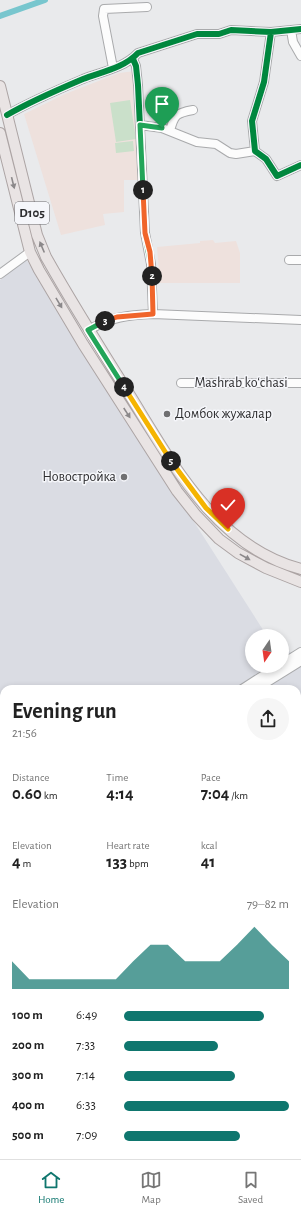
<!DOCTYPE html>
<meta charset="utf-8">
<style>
body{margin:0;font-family:"Alegreya Sans",sans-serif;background:#f6f6f6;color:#222;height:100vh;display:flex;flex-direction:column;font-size:15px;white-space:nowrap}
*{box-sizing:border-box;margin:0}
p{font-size:13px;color:#767676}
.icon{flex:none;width:22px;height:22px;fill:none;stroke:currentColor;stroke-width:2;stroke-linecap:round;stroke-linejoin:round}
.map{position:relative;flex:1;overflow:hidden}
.side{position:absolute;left:0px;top:685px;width:301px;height:474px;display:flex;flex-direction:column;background:#fff;border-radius:12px 12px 0 0;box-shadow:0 2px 6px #0003}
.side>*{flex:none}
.needle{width:26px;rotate:193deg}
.buttons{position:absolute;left:245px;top:629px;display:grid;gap:8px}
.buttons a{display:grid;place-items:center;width:44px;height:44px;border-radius:50%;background:#fff;box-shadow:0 2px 6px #0003;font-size:20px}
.pin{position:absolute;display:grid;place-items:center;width:34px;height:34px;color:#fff;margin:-41px -17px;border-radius:50% 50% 50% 0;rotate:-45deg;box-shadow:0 0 4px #0007}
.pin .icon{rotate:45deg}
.km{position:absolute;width:20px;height:20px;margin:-10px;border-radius:50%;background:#222;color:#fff;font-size:11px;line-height:20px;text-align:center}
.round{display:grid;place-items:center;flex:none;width:42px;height:42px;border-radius:21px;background:#f6f6f6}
.summary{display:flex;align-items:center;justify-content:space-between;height:68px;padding:0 12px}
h1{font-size:22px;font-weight:600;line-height:30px}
.figures{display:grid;grid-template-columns:repeat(3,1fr);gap:6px;height:68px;padding:4px 12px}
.figures div{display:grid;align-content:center}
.figures b{font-size:17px;font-weight:600}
.figures small{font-size:11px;font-weight:400}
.figures p{font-size:11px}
.chart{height:112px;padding:8px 12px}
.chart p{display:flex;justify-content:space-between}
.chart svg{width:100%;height:72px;margin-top:4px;fill:#0f766e;opacity:.7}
ul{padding:0 12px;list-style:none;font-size:13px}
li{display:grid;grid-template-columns:64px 48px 1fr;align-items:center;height:30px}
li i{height:10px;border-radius:5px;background:#0f766e}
.dock{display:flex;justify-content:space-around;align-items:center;height:56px;border-top:1px solid #e0e0e0;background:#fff;font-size:11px;color:#767676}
.dock a{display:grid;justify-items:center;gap:2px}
.dock .active{color:#0f766e}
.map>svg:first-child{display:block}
</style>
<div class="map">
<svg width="301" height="1159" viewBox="0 0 301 1159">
<rect width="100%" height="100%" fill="#e9eaec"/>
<path fill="#dadce3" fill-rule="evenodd" d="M26 259 267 636H252V666H282V646L301 660V1159H0V280ZM4 689H297V1155H4Z"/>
<path fill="#eee1dd" d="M135 71 133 99 140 180H124V212L103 214 105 225 61 235 24 114 65 94 119 73Z
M213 240 215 243 236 241 240 253V283H160L157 247 200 243V241Z"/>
<path fill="#cae0ca" d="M130 100 136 139 116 142 110 103Z
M133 141 134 151 116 153 115 143Z"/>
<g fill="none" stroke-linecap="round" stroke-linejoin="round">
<path stroke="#78c6ce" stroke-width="6" d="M0 16 45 0"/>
<defs>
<path id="minor" d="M291 30 293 42 301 56
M271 32 264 82 252 121 255 151 266 159 277 176 301 165
M133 59 136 66 138 85 145 233 151 264 153 314
M113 68 103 16 104 9 147 7
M7 115C31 101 57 90 83 79 101 72 124 68 138 53L197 34H219L231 30 271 32 301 29
M140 125 162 128 197 142 216 144 230 153 236 154 255 151
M170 131C174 115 176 113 193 110
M289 260H301
M0 274 30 252
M89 330C110 317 129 315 153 314L301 320
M181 383H301
M282 664 301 652
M242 689 278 666
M256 689 301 661
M0 844 4 842
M0 857 4 855
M0 997 4 1003
M0 1123 4 1120
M119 1155 122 1159
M176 1155 179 1159
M209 1155 212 1159
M275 1155 278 1159"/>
<path id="major" d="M0 86 37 235 46 257C73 305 102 351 131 397 173 465 217 547 301 569
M0 133 30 252 39 270 83 344 177 491 196 515 219 539 238 553 266 568 301 582"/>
</defs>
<use href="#minor" stroke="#a9aaac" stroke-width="10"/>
<use href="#major" stroke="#aca4a4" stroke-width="12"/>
<use href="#minor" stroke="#fcfcfc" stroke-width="8"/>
<use href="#major" stroke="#e9e4e4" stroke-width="10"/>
<defs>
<path id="cycleway" d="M271 32 264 82 252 121 255 151 266 159 277 176 301 165
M133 59 136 66 138 85 145 233 151 264 153 314
M7 115C31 101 57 90 83 79 101 72 124 68 138 53L197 34H219L231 30 271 32 301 29"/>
</defs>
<use href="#cycleway" stroke="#f5f6fa" stroke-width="8"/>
<use href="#cycleway" stroke="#00873e" stroke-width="6"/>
</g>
<defs><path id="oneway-solid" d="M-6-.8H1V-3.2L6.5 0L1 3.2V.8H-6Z"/></defs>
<g fill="#8b888a">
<use href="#oneway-solid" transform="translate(13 183) rotate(76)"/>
<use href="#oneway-solid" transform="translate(42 247) rotate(-113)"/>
<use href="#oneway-solid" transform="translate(59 303) rotate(59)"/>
<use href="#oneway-solid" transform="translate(127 413) rotate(57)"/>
<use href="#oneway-solid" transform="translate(245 557) rotate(29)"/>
</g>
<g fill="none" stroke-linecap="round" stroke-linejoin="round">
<defs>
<path id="split-1" d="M143 190 140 125 162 128"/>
<path id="split-2" d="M143 190 145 233 150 252 152 276"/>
<path id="split-3" d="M105 321 117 317 153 314 152 276"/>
<path id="split-4" d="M105 321 88 330 124 387"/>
<path id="split-5" d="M124 387 171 461"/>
<path id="split-6" d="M171 461 206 508 228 529"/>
</defs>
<use href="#split-1" stroke="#fff" stroke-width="8"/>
<use href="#split-2" stroke="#fff" stroke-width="8"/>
<use href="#split-3" stroke="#fff" stroke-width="8"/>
<use href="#split-4" stroke="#fff" stroke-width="8"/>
<use href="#split-5" stroke="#fff" stroke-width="8"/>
<use href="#split-6" stroke="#fff" stroke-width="8"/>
<use href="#split-1" stroke="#22a559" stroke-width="5"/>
<use href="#split-2" stroke="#f0652b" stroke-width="5"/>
<use href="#split-3" stroke="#f0652b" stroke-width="5"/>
<use href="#split-4" stroke="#22a559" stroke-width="5"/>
<use href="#split-5" stroke="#f5b400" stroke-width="5"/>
<use href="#split-6" stroke="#f5b400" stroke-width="5"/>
</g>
<g fill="#6f6f71" stroke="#f5f6fa" stroke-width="1.5">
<circle cx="167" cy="414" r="4"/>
<circle cx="124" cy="477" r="4"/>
</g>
<g text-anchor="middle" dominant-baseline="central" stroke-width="3" stroke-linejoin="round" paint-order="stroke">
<rect fill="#f5f6fa" stroke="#69696c" stroke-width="1" x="15" y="202" width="34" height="22" rx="3"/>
<g font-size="13" font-weight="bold" fill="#2d2d2f">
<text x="32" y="213">D105</text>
</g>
<g font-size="14" fill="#2d2d2f" stroke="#f5f6fa">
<text x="241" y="383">Mashrab koʻchasi</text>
</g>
<g font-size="14" fill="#2d2d2f" stroke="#f5f6fa" text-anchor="start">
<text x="175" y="414">Домбок жужалар</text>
<text x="116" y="477" text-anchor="end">Новостройка</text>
</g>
</g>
</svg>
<div class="buttons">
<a><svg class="needle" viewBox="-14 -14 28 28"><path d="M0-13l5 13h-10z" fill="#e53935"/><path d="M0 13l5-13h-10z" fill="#767676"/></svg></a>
</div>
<div class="pin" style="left:162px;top:128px;background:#1e9e55"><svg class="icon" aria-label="arrive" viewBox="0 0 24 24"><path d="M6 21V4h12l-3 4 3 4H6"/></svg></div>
<div class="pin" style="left:228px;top:529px;background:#d93025"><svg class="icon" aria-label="check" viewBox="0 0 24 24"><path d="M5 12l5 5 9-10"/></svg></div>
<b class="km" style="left:143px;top:190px">1</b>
<b class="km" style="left:152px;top:276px">2</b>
<b class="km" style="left:105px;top:321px">3</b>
<b class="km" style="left:124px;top:387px">4</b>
<b class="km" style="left:171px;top:461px">5</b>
<section class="side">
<div class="summary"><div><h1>Evening run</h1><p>21:56</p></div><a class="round"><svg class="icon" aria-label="share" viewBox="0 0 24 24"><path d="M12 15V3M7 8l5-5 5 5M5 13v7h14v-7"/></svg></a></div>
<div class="figures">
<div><p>Distance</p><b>0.60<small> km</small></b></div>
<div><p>Time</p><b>4:14</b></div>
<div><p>Pace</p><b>7:04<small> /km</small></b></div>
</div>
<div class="figures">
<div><p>Elevation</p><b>4<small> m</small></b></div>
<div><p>Heart rate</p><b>133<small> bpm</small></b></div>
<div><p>kcal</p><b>41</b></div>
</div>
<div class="chart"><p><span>Elevation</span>79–82 m</p>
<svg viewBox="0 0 160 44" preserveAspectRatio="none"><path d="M0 44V27L10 38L20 38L30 38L40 38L50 38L60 38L70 27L80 17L90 17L100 27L110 27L120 27L130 17L140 6L150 17L160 27V44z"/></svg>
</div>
<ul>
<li><b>100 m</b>6:49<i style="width:85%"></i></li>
<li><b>200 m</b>7:33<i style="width:57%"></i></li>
<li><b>300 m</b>7:14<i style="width:67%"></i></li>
<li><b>400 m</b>6:33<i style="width:100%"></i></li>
<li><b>500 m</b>7:09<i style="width:70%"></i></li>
</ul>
</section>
</div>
<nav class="dock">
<a class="active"><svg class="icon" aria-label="home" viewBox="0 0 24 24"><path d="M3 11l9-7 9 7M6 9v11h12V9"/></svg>Home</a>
<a><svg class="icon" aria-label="map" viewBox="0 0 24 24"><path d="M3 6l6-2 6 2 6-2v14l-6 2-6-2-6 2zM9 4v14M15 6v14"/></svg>Map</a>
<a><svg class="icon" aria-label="saved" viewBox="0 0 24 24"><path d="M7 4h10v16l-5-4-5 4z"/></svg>Saved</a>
</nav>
